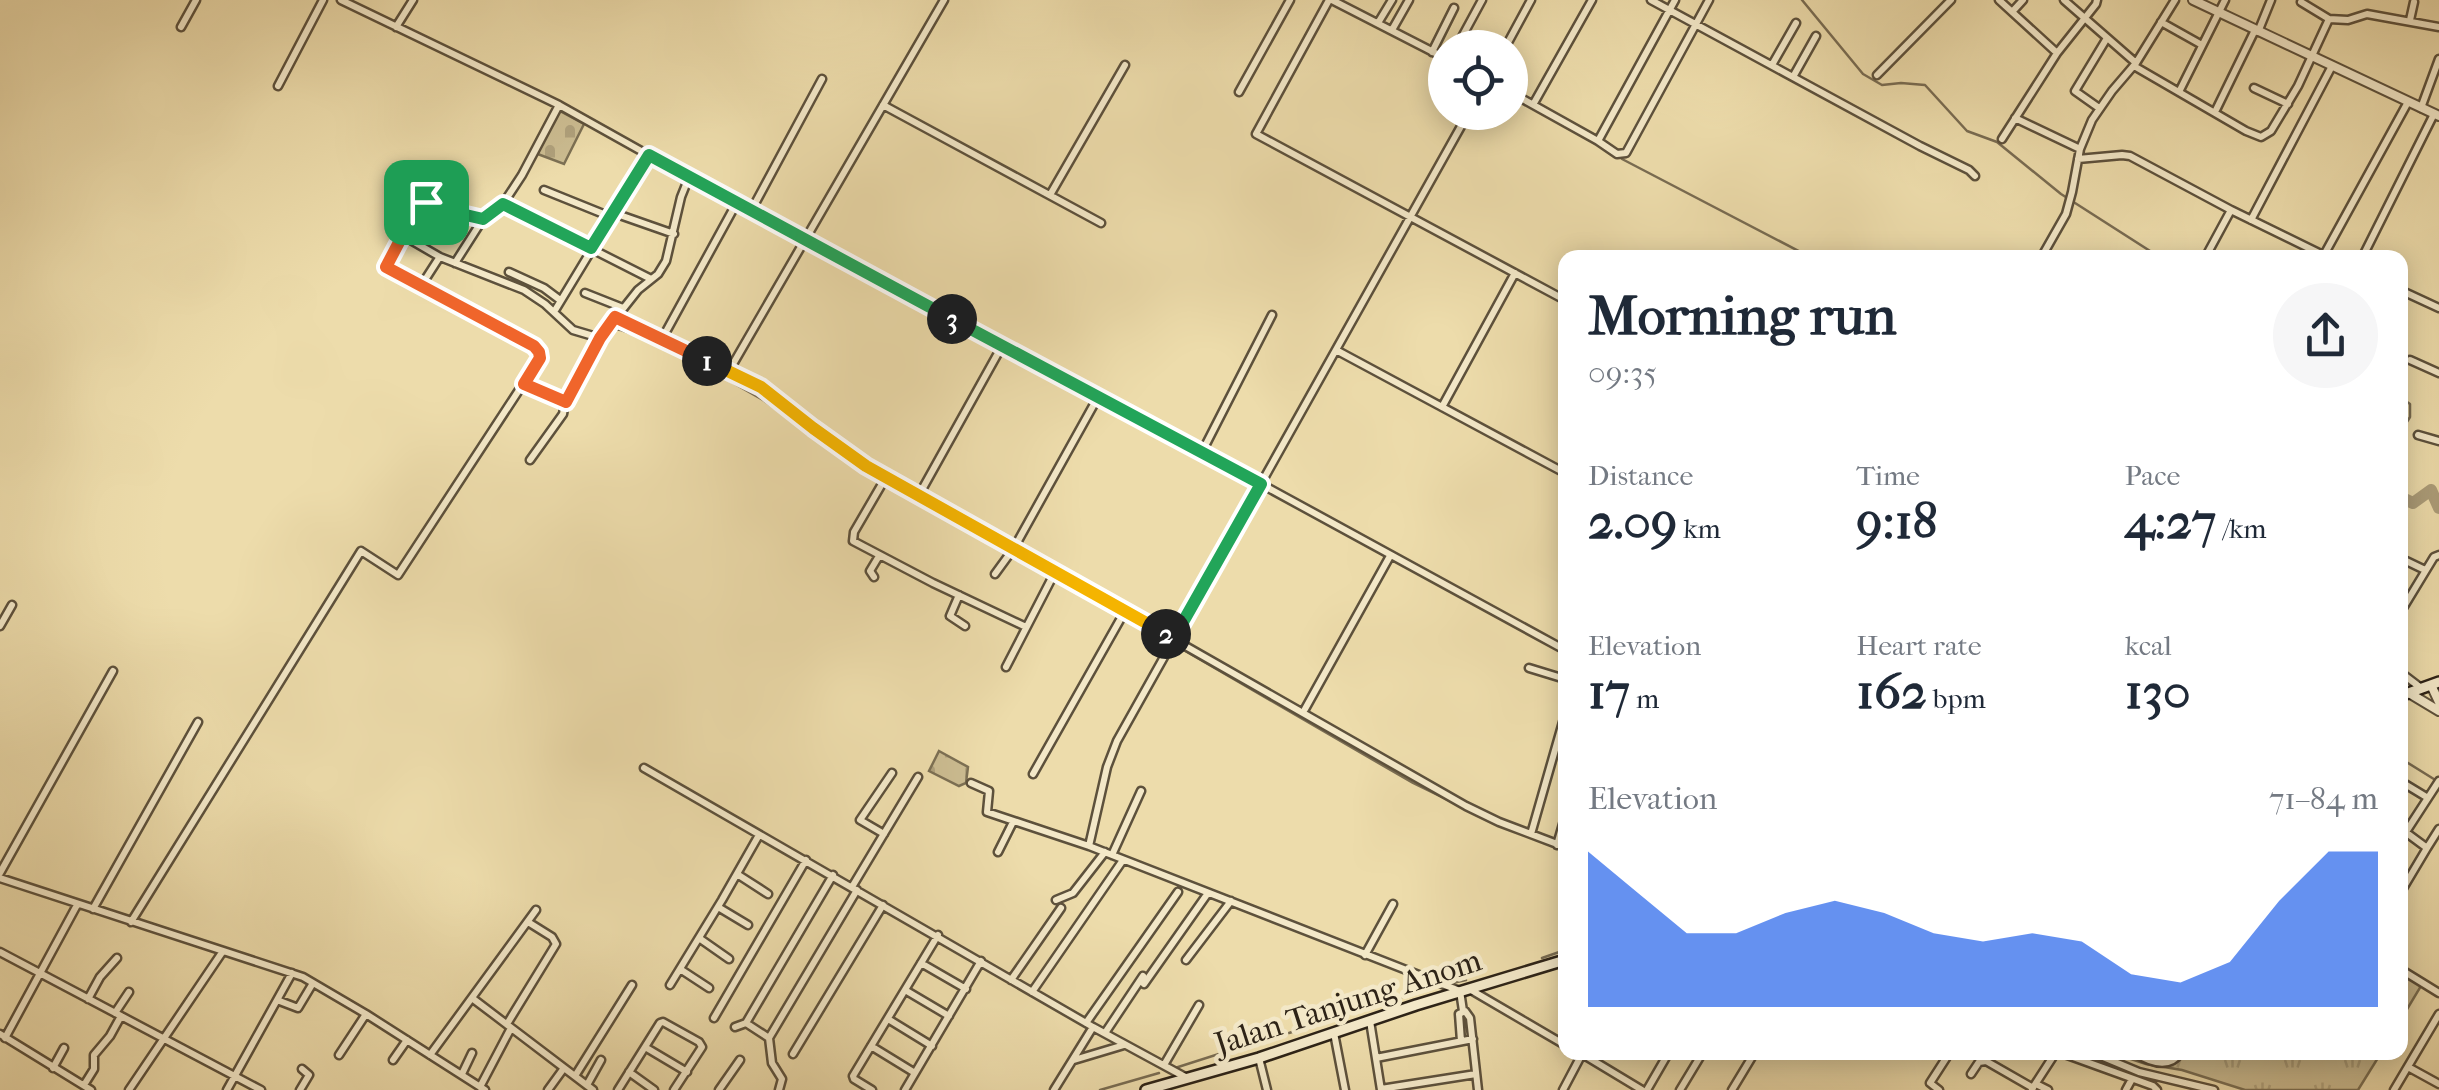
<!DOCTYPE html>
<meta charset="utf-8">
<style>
body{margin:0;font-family:"IM FELL French Canon",serif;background:#f6f6f7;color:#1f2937;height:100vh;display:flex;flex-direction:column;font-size:38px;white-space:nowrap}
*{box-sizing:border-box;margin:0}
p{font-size:32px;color:#747a83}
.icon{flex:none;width:55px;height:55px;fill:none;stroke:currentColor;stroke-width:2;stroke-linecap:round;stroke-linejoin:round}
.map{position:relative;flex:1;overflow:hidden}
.drawer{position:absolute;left:1558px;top:250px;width:850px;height:810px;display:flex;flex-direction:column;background:#fff;border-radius:20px;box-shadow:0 5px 25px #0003}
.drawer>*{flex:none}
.fabs{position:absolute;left:1428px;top:30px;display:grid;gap:20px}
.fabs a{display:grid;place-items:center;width:100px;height:100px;border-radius:50%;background:#fff;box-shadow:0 5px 25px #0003;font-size:50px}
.pin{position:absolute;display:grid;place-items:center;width:85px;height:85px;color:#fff;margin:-42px;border-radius:20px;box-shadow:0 5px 15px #0006}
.km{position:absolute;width:50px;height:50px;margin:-25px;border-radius:50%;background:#222;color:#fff;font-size:28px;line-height:50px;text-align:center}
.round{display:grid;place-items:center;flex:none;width:105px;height:105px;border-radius:52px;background:#f6f6f7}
.overview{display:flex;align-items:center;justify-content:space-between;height:170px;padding:0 30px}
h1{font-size:55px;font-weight:700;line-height:75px}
.stats{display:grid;grid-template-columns:repeat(3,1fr);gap:15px;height:170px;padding:10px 30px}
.stats div{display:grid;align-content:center}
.stats b{font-size:50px;font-weight:700}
.stats small{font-size:28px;font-weight:400}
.stats p{font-size:28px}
.chart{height:280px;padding:20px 30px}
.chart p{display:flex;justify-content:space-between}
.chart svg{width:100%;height:180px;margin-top:10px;fill:#2563eb;opacity:.7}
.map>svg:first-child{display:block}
</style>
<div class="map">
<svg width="2439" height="1090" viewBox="0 0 2439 1090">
<defs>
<pattern id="grass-tufts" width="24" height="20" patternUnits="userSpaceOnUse" patternTransform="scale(2.5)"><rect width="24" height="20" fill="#ccbd92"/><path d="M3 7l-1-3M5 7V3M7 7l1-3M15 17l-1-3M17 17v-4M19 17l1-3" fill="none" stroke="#b0a27d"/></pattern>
<pattern id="cemetery-stones" width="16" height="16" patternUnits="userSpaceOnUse" patternTransform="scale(2.5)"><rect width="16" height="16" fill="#ccbd92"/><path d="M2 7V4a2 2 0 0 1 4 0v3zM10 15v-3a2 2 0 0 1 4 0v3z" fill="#b0a27d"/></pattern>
</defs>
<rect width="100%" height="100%" fill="#eddcab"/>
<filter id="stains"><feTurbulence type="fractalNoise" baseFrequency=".002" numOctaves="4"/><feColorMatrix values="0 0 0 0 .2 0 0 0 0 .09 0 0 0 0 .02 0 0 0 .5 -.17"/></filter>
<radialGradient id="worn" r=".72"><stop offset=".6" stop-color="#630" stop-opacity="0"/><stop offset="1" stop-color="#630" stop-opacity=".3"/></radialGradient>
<path fill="url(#grass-tufts)" stroke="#7c7054" stroke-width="2.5" d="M2400 973 2421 986 2400 1021Z
M2113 1053H2381L2358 1090H2245L2182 1070 2146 1064Z"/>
<path fill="url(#cemetery-stones)" stroke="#7c7054" stroke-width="2.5" d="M558 110 584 124 564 164 535 153Z
M939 751 968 767 966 783 959 786 929 771Z"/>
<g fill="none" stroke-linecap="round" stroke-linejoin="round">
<path stroke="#796c52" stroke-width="2.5" d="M1802 0 1863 74 1882 85 1901 83 1925 85 1967 131 1997 142 2061 194 2161 258
M1622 159 1812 258
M610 329 621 330 635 335 719 375 763 400 835 451 880 480
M2400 397 2410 404V417L2400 433
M887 484 956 518
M1014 553 1049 574
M1056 580 1110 609
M1126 617 1164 638
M1175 645 1413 783 1458 805
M2400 758 2437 781
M1543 842 1565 851
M1542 958 1565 950
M1448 984 1466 980
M1289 1033 1440 985
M1175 1068 1272 1037
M1100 1090 1159 1073"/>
<path stroke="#ac9d79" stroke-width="12" d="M2400 497 2413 503 2431 490 2439 508"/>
<defs>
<path id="minor" d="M341 0 559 105 736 204 1261 484 1565 650
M1329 0 1256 134 1565 300
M1332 0 1445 58
M1651 0 1920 146 1969 170 1975 176
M1675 0 1598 141 1617 154 1626 153 1709 0
M1999 0 2057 53
M2064 0 2136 63
M2012 12 2023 0
M2329 19 2348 20 2367 14 2439 27
M2410 20 2414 2
M2161 22 2202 45
M1378 23 1392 0
M181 27 196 0
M396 27 413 0
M1392 30 1409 0
M2258 32 2271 0
M1456 48 1482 0
M1505 48 1531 0
M1432 52 1454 8
M1772 65 1796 23
M2134 66 2246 131 2261 137 2271 131 2298 86 2329 19 2301 2
M1877 75 1951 0
M1793 77 1816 36
M278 86 323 0
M2254 88 2288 104
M1239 92 1290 0
M1510 92 1598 141
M2179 92 2225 0
M1534 103 1592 0
M883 105 1101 223
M2099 108 2075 91 2107 38
M2421 108 2439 59
M2215 112 2255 30
M2015 118 2080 149
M2002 139 2057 53 2096 4 2097 0
M2078 159 2122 155 2130 156 2231 210 2329 258
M544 190 611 217
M1050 195 1125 65
M503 204 651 279
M751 211 822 79
M614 213 674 234
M2251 220 2332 66
M402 235 440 257 524 290 545 304 573 330 600 338
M2324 255 2408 102
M2041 258 2066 214 2072 192 2080 149 2092 120 2112 91 2136 63 2175 0
M2205 258 2231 210
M2362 258 2434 114
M455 263 483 219 503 204 522 175 559 105
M509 272 544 288 560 300
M421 286 439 258
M2400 290 2439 308
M585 293 623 308
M554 312 649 155
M615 317 761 387 866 466 954 514 1466 806 1499 822 1565 847
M662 339 736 204
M1336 350 1565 473
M2410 360 2439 373
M729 371 944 0
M524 384 565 402 600 338 638 290 658 274 666 261 681 197 689 177
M1442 407 1515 273
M2418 435 2439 441
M1202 452 1272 315
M530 460 563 414 565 403
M886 477 854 532 853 541 933 583 1026 627
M919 495 1002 346
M2400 558 2425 570
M995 574 1014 548 1098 397
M874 577 870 571 879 556
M959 595 950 616 965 626
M2400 613 2434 557 2439 555
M0 626 12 605
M1006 667 1055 572
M1529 668 1565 679
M2400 672 2421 688
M1305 709 1390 556
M644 768 1093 1027 1187 1078
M1033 774 1125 611
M2400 781 2428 798
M971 783 989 791 987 812 1089 846
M2400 828 2427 848 2402 890
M884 834 860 820 892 773
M1531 834 1565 715
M2400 841 2439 781
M1557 845 1565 817
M2427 848 2439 829
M998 852 1013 822
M1112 855 1141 791
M0 873 113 671
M737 874 768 894
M0 878 303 977 366 1014 485 1090
M852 887 918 777
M1056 900 1073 893 1105 852
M718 907 748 925
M93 909 198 722
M131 922 361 551 398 575 540 358 537 349 527 342 386 267 422 203 426 202 453 212 483 219
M699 938 729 959
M0 952 261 1090
M1365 955 1393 904
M1186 960 1231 901
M921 963 966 989
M680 969 709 988
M2400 969 2439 993
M1011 980 1061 908
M1144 984 1208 893
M670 985 722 900 759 835
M905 990 949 1016
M1471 990 1565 1045
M1032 992 1123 860
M472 998 593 1090
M88 999 100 977 117 958
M277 1000 298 1008 313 983
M1463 1011 1460 991 1089 846 1107 767 1117 741 1469 112
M115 1013 129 992
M714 1018 806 860
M888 1019 932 1046
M1370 1021 1381 1090
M746 1023 833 875
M1086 1023 1178 892
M507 1024 556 944 552 937 528 922
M735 1027 746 1023 769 1038
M1105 1033 1143 976
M1334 1033 1345 1090
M0 1034 91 1090
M5 1038 77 905
M1461 1041 1459 1014 1465 1011 1470 1018 1478 1090
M871 1046 915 1073
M645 1047 687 1072
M1579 1052 1642 1090
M2059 1052 2153 1086 2157 1090
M2091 1052 2139 1072 2214 1090
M2133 1052C2149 1062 2169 1070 2181 1052
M793 1054 883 905
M339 1055 366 1014
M430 1055 536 910
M1259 1058 1267 1090
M1376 1058 1473 1039
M393 1060 407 1040
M1074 1060 1124 1045
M1164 1065 1199 1005
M2408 1067 2439 1084
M53 1068 64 1048
M629 1072 654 1090
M462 1074 472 1053
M1971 1074 1979 1062 1986 1061 2033 1088
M575 1076 632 985
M2036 1084 2048 1090
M84 1085 94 1069V1055L110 1036 121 1016
M587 1085 601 1060
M480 1087 511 1028
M1381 1089 1476 1074
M2032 1089 2056 1052
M129 1090 223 951
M227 1090 292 973
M300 1090 309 1075 302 1069
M548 1090 564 1068
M618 1090 660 1023 663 1022 699 1042 702 1047 674 1090
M719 1090 740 1060
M779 1090 782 1079 772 1063 769 1038 857 890
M872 1090 854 1079 853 1076 938 935
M905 1090 981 961
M1054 1090 1093 1027
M1563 1090 1582 1054
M1647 1090 1669 1052
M1680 1090 1703 1052
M1732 1090 1755 1052
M1939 1090 1930 1083 1950 1052
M2126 1090 2132 1079
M2394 1090 2439 1014"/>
<path id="tertiary" d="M2193 0 2439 116
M2431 685 2439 702
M2409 693 2439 711"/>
<path id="secondary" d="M2400 696 2439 682
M1146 1090 1259 1058 1416 1005 1565 960"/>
</defs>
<use href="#minor" stroke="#5d513c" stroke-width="11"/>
<use href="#tertiary" stroke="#5d513c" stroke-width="12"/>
<use href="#secondary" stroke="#2d2317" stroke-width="14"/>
<use href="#minor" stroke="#f3e8c8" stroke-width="6"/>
<use href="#tertiary" stroke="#f3e8c8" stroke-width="8"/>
<use href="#secondary" stroke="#f3e8c8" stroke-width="9"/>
</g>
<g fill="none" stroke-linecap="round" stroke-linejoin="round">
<defs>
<path id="split-1" d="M426 202 418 206 386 267 534 346 539 352 540 358 524 384 566 402 600 338 615 317 707 361"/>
<path id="split-2" d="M707 361 761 387 813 428 866 466 1166 634"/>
<path id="split-3" d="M952 319 1261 484 1174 638 1166 634"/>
<path id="split-4" d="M426 202 453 212 483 219 503 204 591 248 649 155 952 319"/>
</defs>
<use href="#split-1" stroke="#fff" stroke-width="20"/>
<use href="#split-2" stroke="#fff" stroke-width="20"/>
<use href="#split-3" stroke="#fff" stroke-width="20"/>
<use href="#split-4" stroke="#fff" stroke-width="20"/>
<use href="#split-1" stroke="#f0652b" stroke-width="12"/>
<use href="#split-2" stroke="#f5b400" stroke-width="12"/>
<use href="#split-3" stroke="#22a559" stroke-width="12"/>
<use href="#split-4" stroke="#22a559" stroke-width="12"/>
</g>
<g text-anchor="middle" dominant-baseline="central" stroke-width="9" stroke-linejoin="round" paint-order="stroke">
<g font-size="32" fill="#2d2317" stroke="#f3e8c8">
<text transform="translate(1348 1002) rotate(-18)">Jalan Tanjung Anom</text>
</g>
</g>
<rect width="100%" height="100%" filter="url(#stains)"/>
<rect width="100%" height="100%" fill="url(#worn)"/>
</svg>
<div class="fabs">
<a><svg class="icon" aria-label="locate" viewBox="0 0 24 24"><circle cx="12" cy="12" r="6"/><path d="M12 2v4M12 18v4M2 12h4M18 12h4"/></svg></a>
</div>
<div class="pin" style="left:426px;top:202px;background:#1e9e55"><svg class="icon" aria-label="arrive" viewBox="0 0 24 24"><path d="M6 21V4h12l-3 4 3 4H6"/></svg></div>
<b class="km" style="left:707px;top:361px">1</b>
<b class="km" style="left:1166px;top:634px">2</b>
<b class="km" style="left:952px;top:319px">3</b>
<section class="drawer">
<div class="overview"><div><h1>Morning run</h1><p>09:35</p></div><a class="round"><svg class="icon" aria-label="share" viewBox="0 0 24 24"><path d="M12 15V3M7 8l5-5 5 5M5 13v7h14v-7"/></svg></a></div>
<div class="stats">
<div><p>Distance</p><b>2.09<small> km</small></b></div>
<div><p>Time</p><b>9:18</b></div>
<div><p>Pace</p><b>4:27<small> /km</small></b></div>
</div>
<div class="stats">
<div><p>Elevation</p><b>17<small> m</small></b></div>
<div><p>Heart rate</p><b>162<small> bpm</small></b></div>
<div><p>kcal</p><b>130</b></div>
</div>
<div class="chart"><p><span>Elevation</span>71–84 m</p>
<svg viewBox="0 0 160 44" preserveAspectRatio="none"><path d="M0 44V6L10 16L20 26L30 26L40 21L50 18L60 21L70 26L80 28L90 26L100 28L110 36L120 38L130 33L140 18L150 6L160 6V44z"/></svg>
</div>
</section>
</div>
